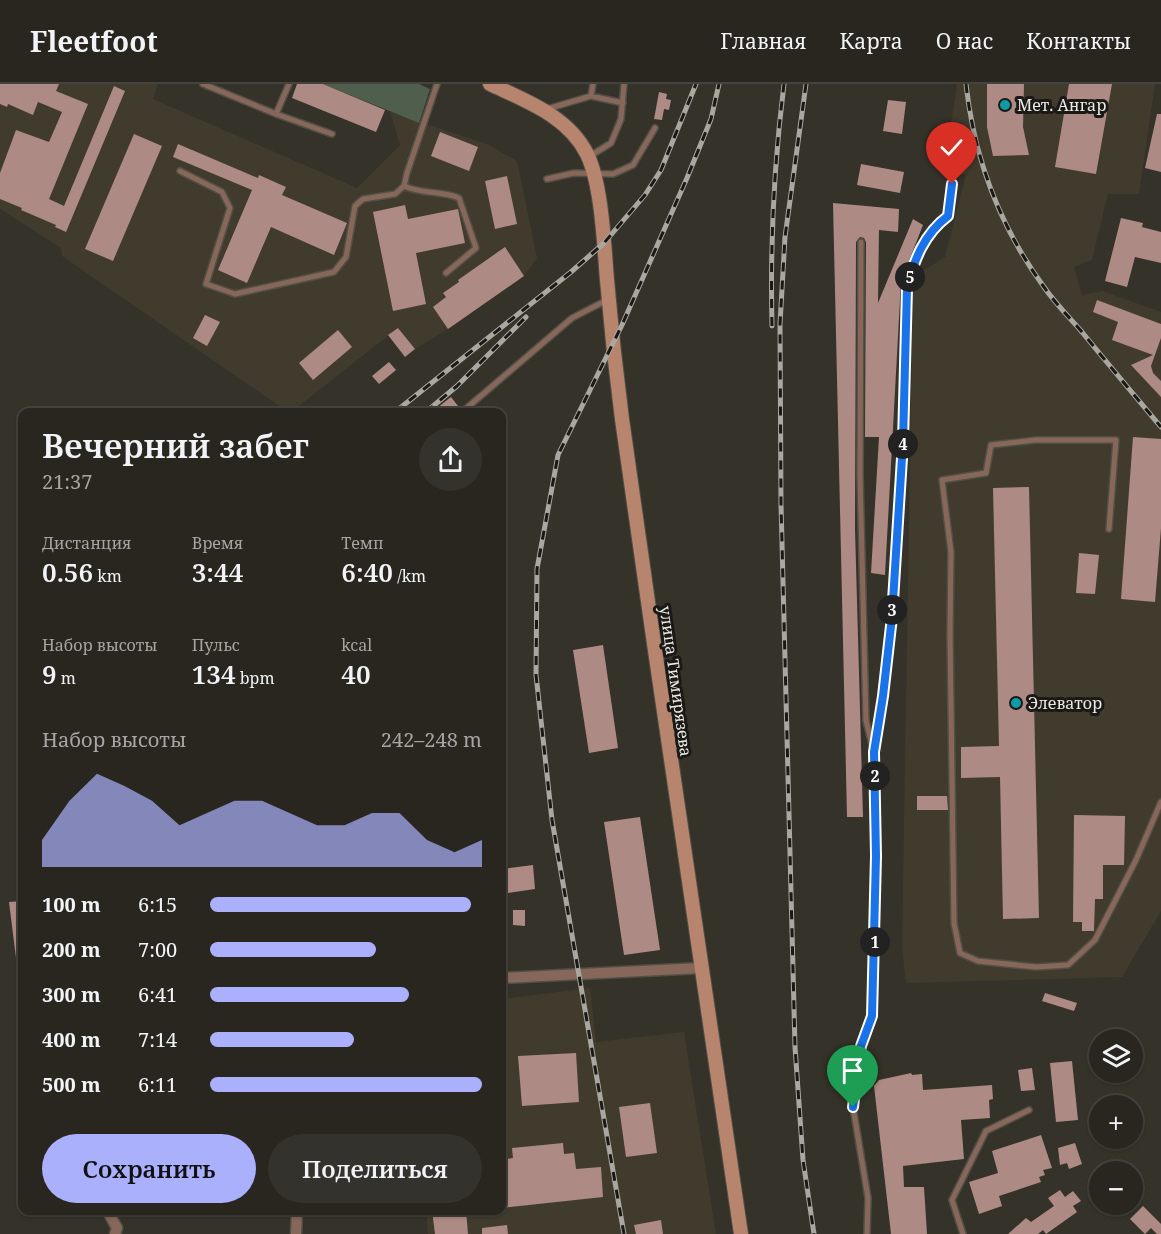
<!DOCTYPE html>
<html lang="ru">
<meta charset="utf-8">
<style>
body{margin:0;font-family:"Noto Serif",serif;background:#34322c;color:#f1f3f6;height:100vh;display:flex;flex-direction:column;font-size:22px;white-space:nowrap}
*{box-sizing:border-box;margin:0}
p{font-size:20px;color:#a5a5a4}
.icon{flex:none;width:33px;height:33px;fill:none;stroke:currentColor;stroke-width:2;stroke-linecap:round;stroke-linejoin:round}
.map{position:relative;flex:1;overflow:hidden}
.panel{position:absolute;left:18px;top:324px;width:488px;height:807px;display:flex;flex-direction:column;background:#28261f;border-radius:12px;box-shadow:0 2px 4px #0004,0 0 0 2px #44433d}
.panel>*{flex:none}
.controls{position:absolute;left:1089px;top:945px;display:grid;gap:12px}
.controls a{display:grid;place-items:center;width:54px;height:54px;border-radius:50%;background:#28261f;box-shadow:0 2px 4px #0004,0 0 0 2px #44433d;font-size:30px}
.pin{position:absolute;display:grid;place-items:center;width:51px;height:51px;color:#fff;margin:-62px -26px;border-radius:50% 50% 50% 0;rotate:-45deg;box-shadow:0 0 6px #0007}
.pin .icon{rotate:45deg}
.km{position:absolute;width:30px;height:30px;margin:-15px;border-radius:50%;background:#222;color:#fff;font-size:16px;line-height:30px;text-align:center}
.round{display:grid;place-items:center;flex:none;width:63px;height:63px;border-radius:32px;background:#34322c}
.head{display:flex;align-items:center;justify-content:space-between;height:102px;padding:0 24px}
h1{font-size:33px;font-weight:600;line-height:45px}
.metrics{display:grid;grid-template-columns:repeat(3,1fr);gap:9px;height:102px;padding:6px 24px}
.metrics div{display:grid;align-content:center}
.metrics b{font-size:26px;font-weight:600}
.metrics small{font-size:16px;font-weight:400}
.metrics p{font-size:16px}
.chart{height:168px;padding:12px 24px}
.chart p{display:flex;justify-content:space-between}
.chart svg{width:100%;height:108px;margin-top:6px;fill:#aab0fb;opacity:.7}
.cta{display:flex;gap:12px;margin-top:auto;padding:12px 24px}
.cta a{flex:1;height:69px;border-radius:36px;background:#aab0fb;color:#111;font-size:24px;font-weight:600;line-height:69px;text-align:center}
.cta a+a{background:#34322c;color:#f1f3f6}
ul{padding:0 24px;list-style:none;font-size:20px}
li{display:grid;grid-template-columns:96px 72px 1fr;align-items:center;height:45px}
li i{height:15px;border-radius:8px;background:#aab0fb}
header{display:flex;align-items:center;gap:36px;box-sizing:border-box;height:84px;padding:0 30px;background:#28261f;border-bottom:2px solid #44433d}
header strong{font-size:28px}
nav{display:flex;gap:33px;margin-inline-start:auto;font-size:21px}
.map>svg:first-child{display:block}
</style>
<header>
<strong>Fleetfoot</strong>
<nav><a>Главная</a><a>Карта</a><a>О нас</a><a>Контакты</a></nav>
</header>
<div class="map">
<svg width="1161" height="1150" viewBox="0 0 1161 1150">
<rect width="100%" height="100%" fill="#353229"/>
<path fill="#413b2d" d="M0 0H158L153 15 357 104 400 61 390 28 489 61 517 77 537 174 524 192 448 245 415 265 398 244 291 328H288L62 172 61 164 0 125Z
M957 0H1155L1139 110H1108L1092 176 1074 183 1082 211 1103 207 1161 228V827L1122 893 906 899 902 864 913 193 945 173 966 91 944 87Z
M590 904 596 958 684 948 716 1150H428L426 1127 501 1126V915Z"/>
<path fill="#505e4e" d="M323 0H419L430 5 419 39Z"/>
<path fill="#ae8a85" d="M0 0H59L56 7 88 20 49 115 64 122 114 2 125 7 66 148 55 143 56 141 21 126 22 124 0 115V89L16 46 49 58 62 28 38 18 33 31 8 20 7 23 0 20Z
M297 0H323L385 26 376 48 292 14Z
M987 0H1024L1023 43 1029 71 993 72 987 43Z
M1069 0H1112L1096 90 1055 83Z
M659 8 667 10 666 15 671 16 669 26 664 25 662 36 654 35Z
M888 16 906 18 902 50 883 47Z
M1157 30H1161V88L1145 84Z
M440 48 478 63 469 87 431 72Z
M134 50 162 62 113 177 85 165Z
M178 60 258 94 259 91 286 103 282 111 347 139 334 171 271 143 247 199 218 186 252 106 173 73Z
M861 80 904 88 900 109 857 101Z
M507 92 517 140 495 145 485 97Z
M833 119 899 125 898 148 879 146 878 219 913 135 923 141 901 197 885 491 871 489 879 353H865L866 158 864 154 860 153 856 158 855 445 863 733H847Z
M405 121 408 135 458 125 465 159 416 169 426 220 393 227 373 128Z
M1121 134 1143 139 1142 143 1161 148V179L1135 173 1127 203 1105 197Z
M505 163 524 192 448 245 433 223 446 213 443 209 459 198 458 196Z
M1097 216 1161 240V254L1151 282 1153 289 1161 297V313L1131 281 1153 271 1112 256 1118 238 1093 228Z
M205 231 220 238 207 262 193 254Z
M398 244 415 265 405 273 388 251Z
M338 246 352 263 313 296 299 279Z
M389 278 396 286 379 300 372 292Z
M451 313 458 322 449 328H432Z
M1133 353 1161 355V444L1155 518 1121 515Z
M1029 403 1039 834 1003 835 1000 693 961 694V663L999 662 993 404Z
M1079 469 1099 471 1095 510 1076 509Z
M603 561 618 664 589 669 573 566Z
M917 712H947L948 726H917Z
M1074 731 1125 732 1124 781H1103V815H1095L1094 847H1082V838H1073Z
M640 733 660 866 624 871 604 738Z
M533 781 535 805 501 810V785Z
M22 817V882H17L9 818Z
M513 826H525V842L513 841Z
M1045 909 1077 919 1074 927 1042 917Z
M576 969 579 1018 522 1022 518 972Z
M1072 977 1078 1036 1056 1038 1050 979Z
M1032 984 1035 1006 1021 1007 1018 986Z
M911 989 912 991 922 990 923 1006 992 1001 993 1015 989 1016 990 1034 961 1036 964 1075 903 1082 904 1103H924L927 1150H891L874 1002 879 996Z
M650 1019 657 1069 626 1073 619 1023Z
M1041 1051 1052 1084 1043 1086 1045 1091 1039 1093 1041 1098 999 1112 1002 1122 979 1130 969 1098 998 1089 992 1067Z
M563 1059 564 1070 574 1069 576 1085 601 1083 603 1113 501 1124V1076L513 1074 512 1064Z
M1075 1059 1082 1080 1069 1085 1067 1079 1060 1081 1058 1064Z
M1060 1106 1065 1113 1073 1107 1081 1117 1073 1122 1077 1128 1046 1150 1043 1146 1038 1150H1008L1026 1134 1031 1138 1054 1122 1048 1114Z
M1143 1122 1161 1140V1150H1157L1151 1144 1145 1150 1130 1135Z
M432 1126H466L468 1150H435Z
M661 1136 663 1150H636L634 1141Z
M507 1141 508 1150H482V1144Z"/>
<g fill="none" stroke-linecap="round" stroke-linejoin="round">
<defs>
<path id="lane" d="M203 0 276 30
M289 0 276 30 332 50
M591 12 623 19
M547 25 591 12 593 0
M590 72 611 59 621 35 624 0
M180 87 222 108 230 124 206 200 235 210 334 188 346 173 355 122 363 115 395 110 404 102 407 89 437 0
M547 95 574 89 613 90 633 81 655 44
M404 102C424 111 441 106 459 114L476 164 446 189
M861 158 860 391 866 637 874 668 875 703 874 882 872 932 861 962 853 1023 868 1114 867 1150
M462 328 572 234 607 216
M1109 445 1116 356H1035L991 361 986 389 942 396 951 468 950 549 954 839 960 869 978 877 1036 883 1068 881 1095 856 1136 776 1161 718
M874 663C900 512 903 357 907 204 914 176 924 150 948 132L952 100
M963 1150 952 1116 986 1047 1029 1026"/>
<path id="street" d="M501 894 701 884
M107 1126 117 1144 115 1150
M296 1150 297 1126"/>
<path id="secondary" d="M490 0C526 17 568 32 587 70 602 101 604 161 607 196 611 243 616 289 622 335 660 607 701 879 741 1150"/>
</defs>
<use href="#lane" stroke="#524f47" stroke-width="8"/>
<use href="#street" stroke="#524f47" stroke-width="13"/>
<use href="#secondary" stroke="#524f47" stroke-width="16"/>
<use href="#lane" stroke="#876759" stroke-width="5"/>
<use href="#street" stroke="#876759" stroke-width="10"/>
<use href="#secondary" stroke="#b7846e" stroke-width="14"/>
<defs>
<path id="rail" d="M806 0 785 153 780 240 781 420 795 963 803 1076 814 1150
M966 0C974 73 1000 143 1044 203 1055 219 1069 233 1082 248 1108 280 1135 312 1161 343
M772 242C770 161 774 80 784 0
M395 328 571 188 604 159 645 111 661 86 696 0
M426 328 457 302 526 233
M624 1150 552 736 536 591 537 485 558 371 622 241 687 94 711 35 719 0"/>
</defs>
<use href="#rail" stroke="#a9a7a0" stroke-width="5"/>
<use href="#rail" stroke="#1b1916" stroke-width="3" stroke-dasharray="9" stroke-linecap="butt"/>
</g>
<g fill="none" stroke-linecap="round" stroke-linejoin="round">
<defs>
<path id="route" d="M853 1023 861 962 872 932 876 772 874 668 883 612 892 533 903 358 907 204C914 176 924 150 948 132L952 100"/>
</defs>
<use href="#route" stroke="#fff" stroke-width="12"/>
<use href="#route" stroke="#1a73e8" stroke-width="8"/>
</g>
<g fill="#0f9aa8" stroke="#1b1916" stroke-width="2">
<circle cx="1005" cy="21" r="6"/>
<circle cx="1016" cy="619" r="6"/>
</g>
<g text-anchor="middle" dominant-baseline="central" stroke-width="6" stroke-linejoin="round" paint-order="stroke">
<g font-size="16" fill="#ebe9e4" stroke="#1b1916" text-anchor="start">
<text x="1017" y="21">Мет. Ангар</text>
<text x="1028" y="619">Элеватор</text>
</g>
<g font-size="16" fill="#ebe9e4" stroke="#1b1916">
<text transform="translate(676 597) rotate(82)">улица Тимирязева</text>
</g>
</g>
</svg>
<div class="controls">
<a><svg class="icon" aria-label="layers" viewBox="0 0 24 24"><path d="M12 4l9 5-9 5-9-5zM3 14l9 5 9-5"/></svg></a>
<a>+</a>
<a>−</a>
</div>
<div class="pin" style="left:853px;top:1023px;background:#1e9e55"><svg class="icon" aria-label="arrive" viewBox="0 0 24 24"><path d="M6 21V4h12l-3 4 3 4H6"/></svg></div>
<div class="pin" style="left:952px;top:100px;background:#d93025"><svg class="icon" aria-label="check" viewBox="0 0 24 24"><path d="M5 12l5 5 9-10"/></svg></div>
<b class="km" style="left:875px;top:858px">1</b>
<b class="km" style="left:875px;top:692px">2</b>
<b class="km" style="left:892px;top:526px">3</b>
<b class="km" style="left:903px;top:360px">4</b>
<b class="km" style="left:910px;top:193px">5</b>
<section class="panel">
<div class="head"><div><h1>Вечерний забег</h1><p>21:37</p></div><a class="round"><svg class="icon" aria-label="share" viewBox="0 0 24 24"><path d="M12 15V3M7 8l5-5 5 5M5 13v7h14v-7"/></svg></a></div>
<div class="metrics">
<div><p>Дистанция</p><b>0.56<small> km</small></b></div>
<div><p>Время</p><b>3:44</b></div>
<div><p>Темп</p><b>6:40<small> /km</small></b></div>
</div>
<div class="metrics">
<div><p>Набор высоты</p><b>9<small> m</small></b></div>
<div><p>Пульс</p><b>134<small> bpm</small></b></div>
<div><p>kcal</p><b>40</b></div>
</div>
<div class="chart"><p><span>Набор высоты</span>242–248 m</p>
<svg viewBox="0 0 160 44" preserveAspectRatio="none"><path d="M0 44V33L10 17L20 6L30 11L40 17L50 27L60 22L70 17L80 17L90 22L100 27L110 27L120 22L130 22L140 33L150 38L160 33V44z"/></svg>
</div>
<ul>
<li><b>100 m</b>6:15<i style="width:96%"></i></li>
<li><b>200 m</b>7:00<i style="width:61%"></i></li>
<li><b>300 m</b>6:41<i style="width:73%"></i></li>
<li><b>400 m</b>7:14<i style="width:53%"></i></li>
<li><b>500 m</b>6:11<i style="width:100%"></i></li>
</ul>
<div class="cta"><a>Сохранить</a><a>Поделиться</a></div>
</section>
</div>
